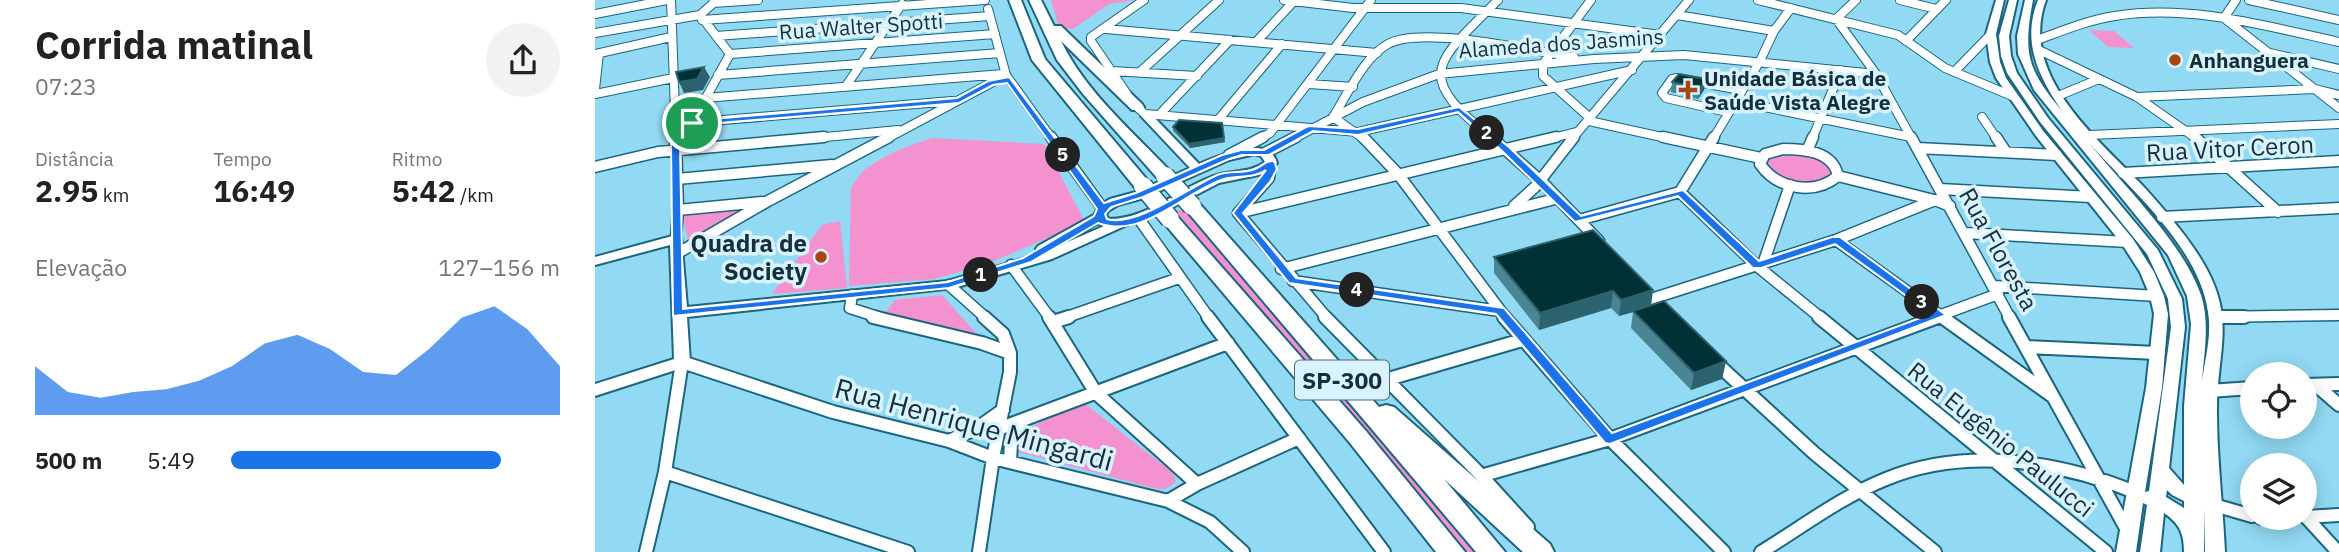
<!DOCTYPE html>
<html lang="pt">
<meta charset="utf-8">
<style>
body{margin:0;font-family:"IBM Plex Sans",sans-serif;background:#f2f2f2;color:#222;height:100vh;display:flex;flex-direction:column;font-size:26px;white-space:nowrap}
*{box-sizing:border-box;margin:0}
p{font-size:23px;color:#767676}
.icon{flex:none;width:38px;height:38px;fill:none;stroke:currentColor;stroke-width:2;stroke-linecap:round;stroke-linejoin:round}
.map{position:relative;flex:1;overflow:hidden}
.side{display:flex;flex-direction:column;background:#fff;width:595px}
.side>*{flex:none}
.controls{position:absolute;left:1645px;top:362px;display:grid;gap:14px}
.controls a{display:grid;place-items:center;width:77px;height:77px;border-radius:50%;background:#fff;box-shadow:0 4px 18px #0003;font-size:35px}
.pin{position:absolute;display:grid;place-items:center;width:60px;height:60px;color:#fff;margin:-30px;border:4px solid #fff;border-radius:50%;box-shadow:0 2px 7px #0007}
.km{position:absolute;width:35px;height:35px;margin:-18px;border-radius:50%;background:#222;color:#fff;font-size:19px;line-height:35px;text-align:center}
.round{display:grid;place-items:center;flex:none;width:74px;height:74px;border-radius:37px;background:#f2f2f2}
.headline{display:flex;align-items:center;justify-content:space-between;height:119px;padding:0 35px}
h1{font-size:38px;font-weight:700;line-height:52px}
.figures{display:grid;grid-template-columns:repeat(3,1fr);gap:10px;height:119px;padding:7px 35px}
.figures div{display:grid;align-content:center}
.figures b{font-size:30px;font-weight:700}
.figures small{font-size:19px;font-weight:400}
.figures p{font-size:19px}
.chart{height:196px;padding:14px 35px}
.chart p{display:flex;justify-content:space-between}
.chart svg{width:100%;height:126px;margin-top:7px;fill:#1a73e8;opacity:.7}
ul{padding:0 35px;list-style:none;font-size:23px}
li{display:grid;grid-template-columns:112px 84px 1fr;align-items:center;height:52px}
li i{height:18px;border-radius:9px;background:#1a73e8}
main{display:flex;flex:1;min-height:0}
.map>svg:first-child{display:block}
</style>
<main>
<section class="side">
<div class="headline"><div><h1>Corrida matinal</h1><p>07:23</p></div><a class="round"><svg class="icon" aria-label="share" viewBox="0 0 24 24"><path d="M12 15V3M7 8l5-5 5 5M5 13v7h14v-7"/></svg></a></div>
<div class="figures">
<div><p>Distância</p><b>2.95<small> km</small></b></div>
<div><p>Tempo</p><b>16:49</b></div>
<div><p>Ritmo</p><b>5:42<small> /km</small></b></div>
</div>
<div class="chart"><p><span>Elevação</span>127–156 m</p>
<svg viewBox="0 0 160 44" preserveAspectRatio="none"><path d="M0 44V27L10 36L20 38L30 36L40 35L50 32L60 27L70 19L80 16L90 21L100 29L110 30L120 21L130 10L140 6L150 14L160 27V44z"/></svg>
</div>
<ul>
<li><b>500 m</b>5:49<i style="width:82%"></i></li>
</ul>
</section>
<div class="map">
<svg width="1744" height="552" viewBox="0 0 1744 552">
<rect width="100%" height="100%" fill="#92d9f3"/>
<path fill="#f392ce" d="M456 0H540L514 4 478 29 464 28Z
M1494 30 1519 31 1539 48 1513 47Z
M337 138 449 144 490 222 392 264 339 279 254 286 256 187 269 170 286 159 306 149Z
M1185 150 1227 157 1242 176 1223 186 1180 179 1168 159Z
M169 203 94 245 87 211Z
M591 208 887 552H866L580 212Z
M245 221 252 288 177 294 227 225Z
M347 295 388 341 287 317 300 300Z
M488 402 577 472 581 481C575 487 571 490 562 489L419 451 421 434Z"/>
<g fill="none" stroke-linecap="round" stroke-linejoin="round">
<defs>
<path id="street-far2" d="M76 0 81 139
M689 0 758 8H866L1065 35
M1163 0 1303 35 1350 68 1417 96
M1261 0 1241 19 1281 74 1317 139
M1305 0 1341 9
M1641 0 1629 18 1744 108
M1654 0 1744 20
M118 3 163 0
M393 9 411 75 457 139
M0 14 72 0
M1082 15 1179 31
M107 20 390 0
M511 29 782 53
M0 33 105 15
M121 36 395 16
M1442 40C1467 31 1493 20 1520 16 1595 4 1671 26 1744 42
M1311 41 1351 0
M661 42 700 0
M1442 49 1542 97 1602 139
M1675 53 1744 69
M0 54 76 37
M135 54 400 34
M517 71 602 76
M546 71 624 0
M1359 72 1396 34
M123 75 405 53
M714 84 758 87
M251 86 307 4
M0 89 4 53
M0 94 83 77
M532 94 496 41V37L549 0
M1463 96 1504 79
M1542 97 1720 89 1744 95
M110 98 408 74
M1140 101 1316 137
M544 109 550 114 763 132 1037 70
M1132 112 1071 98 1067 93 1077 79 1082 78 1145 90
M565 114 635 40
M738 117 769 139
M738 117C753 94 768 58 793 44 827 25 938 51 979 57
M1387 117 1402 139
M995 118 948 76V64L996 0
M623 120 687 44
M994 121 1076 139
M80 124 357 101
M1495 135 1744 124
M85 139 97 123 135 54 105 15 122 0
M210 139 303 130
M291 139 411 75
M665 139 675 133 776 0
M698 139 768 102 844 74 999 59 1089 55 1281 74
M898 139C816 74 841 63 903 0
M954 139 981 132
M977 139 1094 0
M1118 139 1165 61 1179 31 1196 8
M1217 139 1246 70"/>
<path id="street-far1" d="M81 137 83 210 81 239
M456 137 508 209
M768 137 803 174 911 318
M896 137 947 182 1004 241
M1068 137 1166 158
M1316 137 1415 318
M1401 137 1411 152
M1600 137 1683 212
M80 145 86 137
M1322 148 1462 155
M1188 149C1209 149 1238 151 1243 176 1219 196 1182 189 1165 164L1170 154Z
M1212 151 1218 137
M670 153 701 137
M634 155 668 137
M676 163 674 178 643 213 732 318
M0 167 63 152 229 137
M1528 173 1744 161
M1243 176 1339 200
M82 179 237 165
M1345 189 1496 197
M1085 192 1162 266 1226 318
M919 206 940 187 979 137
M83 210 167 202
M643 213 961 137
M1567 217 1744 208
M544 219 614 318
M984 220 1085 192 1119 137
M1369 233 1533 242
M1241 240 1349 318
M83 253 173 201 294 137
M1168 264 1195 185
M416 265 455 318
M686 269 960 199
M698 281 905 311
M354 285 391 318
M1399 286 1562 296
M257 295 255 308 286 318
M1056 299 1241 240 1340 200 1355 206
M1620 317 1744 315
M469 318 584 278
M1338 318 1403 294"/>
<path id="street" d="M278 317 387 343 415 353
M454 317 501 393 602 484
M613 317 789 552
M730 317 881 470 933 527
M909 317 1015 439 1129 552
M1224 317 1511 552
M1347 317 1457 396
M1414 317 1532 530
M1620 317H1649
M458 322 474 317
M1432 347 1562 353
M1119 361 1219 453 1340 552
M790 380 927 340
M1710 385 1744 384
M1721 385 1744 405
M1614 391 1657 388
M406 428 633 343
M354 441 384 427 408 410
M415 462 416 443 425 421
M70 472 313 552
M889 475 1015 439 1343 317
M573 501 602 484 704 438
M1619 505 1657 516
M1710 517 1744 515
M1711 517 1743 552
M1666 518H1698
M51 552 70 472 87 362 238 412 354 441 398 458 573 501 615 522 648 552
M384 552 398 458 415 372V353L408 334 389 317
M1166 552C1207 527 1246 497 1291 479 1370 446 1465 461 1542 493"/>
<path id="secondary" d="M1401 0H1409L1401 34 1405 62 1411 78 1449 132 1538 239 1559 272 1569 296 1573 314 1567 388 1550 492 1554 491 1576 327 1573 299 1552 254 1445 122 1412 73 1406 56 1404 36 1414 0H1422L1414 36 1416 56 1422 73 1453 118 1563 250 1587 299 1590 327 1574 468 1589 485V406L1596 324 1592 296 1573 255 1439 90 1423 54 1422 36 1430 0H1438C1428 54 1432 69 1467 111 1444 77 1426 42 1443 0H1451C1423 75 1502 138 1548 186 1568 208 1588 231 1604 256 1644 319 1621 348 1622 414 1622 460 1628 506 1630 552H1610L1609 508V552H1589C1589 534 1585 524 1569 513L1565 552H1545L1552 505 1548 503 1541 552H1521L1551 388 1559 314 1555 296 1545 272 1527 244 1441 136 1401 78 1395 62 1391 34ZM1494 143C1535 189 1604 247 1613 312 1617 335 1610 359 1607 381 1609 354 1615 322 1606 295 1588 243 1529 186 1494 143ZM1572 490 1577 495 1589 501V508L1571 497Z
M550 111 554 112 604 164C623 156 674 133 682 163L668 174 624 183 570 211 532 225 457 259 359 288 92 317 95 362 93 366 0 396V384L79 359 75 245 0 265V257L81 235 86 236 92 307 353 281 448 253 441 249 443 246 499 215 504 206 515 199 541 192 595 168 546 116V112ZM660 154 666 156 670 162C656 173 638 170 622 175 586 186 554 219 514 219L511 216 513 211 523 205 549 198 634 160ZM503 223 509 226 461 247Z"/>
<path id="highway" d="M414 0H426L450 59 554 182 556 186 554 190H542L437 60Z
M434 0H446L459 26H466L547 104 549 107 547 110H537L466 41C490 91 538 132 576 172L578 176 576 180H564L488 94 462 60Z
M597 201 603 202 784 407 791 405 799 407 955 544 959 552H928L849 479 910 552H881L591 210 588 206Z
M575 214 581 215 771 431 870 552H841L755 443 569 223 566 219Z"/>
</defs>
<use href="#street-far2" stroke="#1b667e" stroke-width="10"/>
<use href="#street-far1" stroke="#1b667e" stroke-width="13"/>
<use href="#street" stroke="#1b667e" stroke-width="16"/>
<use href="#secondary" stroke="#1b667e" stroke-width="4"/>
<use href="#highway" stroke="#1b667e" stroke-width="4"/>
<use href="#street-far2" stroke="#fff" stroke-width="8"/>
<use href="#street-far1" stroke="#fff" stroke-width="10"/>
<use href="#street" stroke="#fff" stroke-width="12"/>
<use href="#secondary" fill="#fff" fill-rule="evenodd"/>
<use href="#highway" fill="#fff" fill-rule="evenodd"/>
<defs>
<path id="highway-bridge" d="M570 176 597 206
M548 186 575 219"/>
</defs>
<use href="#highway-bridge" stroke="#1b667e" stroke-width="21" stroke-linecap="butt"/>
<use href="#highway-bridge" stroke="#fff" stroke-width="18"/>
</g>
<path fill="#4a8594" d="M1111 79 1109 90 1103 99 1076 92 1077 82Z
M627 123 630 142 595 148 578 131V127Z
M998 230 1056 305 1131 361 1127 379 1096 390 1036 328 1038 312 1024 316 1016 308 944 330 899 273V257Z"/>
<path fill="#2c636e" d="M109 67 115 77 108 90 89 93 84 82Z
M1111 79 1109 90 1103 99 1105 88Z
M629 138 630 142 595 148 594 144Z
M1058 290 1056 307 1024 316 1026 300Z
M1018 291 1016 308 944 330 945 313Z
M1131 361 1127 379 1096 390 1099 373Z"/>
<path fill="#013135" stroke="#2c636e" stroke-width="2" d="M109 67 102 79 84 82 81 72Z
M1084 74 1111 79 1105 88 1077 82Z
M584 120 627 123 629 138 594 144 578 127Z
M998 230 1058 290 1026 300 1018 291 945 313 899 257Z
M1069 301 1131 361 1099 373 1038 311Z"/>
<path fill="#1a73e8" stroke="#fff" stroke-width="2" fill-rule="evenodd" d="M414 77 509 203 541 193 627 155 646 150H669L713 126 763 129 864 107 914 147 986 216 1088 190 1164 261 1237 237H1245L1351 315 1015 444 1010 443 901 314 694 283 638 213 671 170C658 179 643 175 629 179 589 192 547 240 503 223L436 262 354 288 78 316 76 145 94 121 362 98 393 81ZM412 83 502 209 499 216 428 258 353 282 88 309 85 145 100 125 364 103 398 85ZM863 112 907 151 980 222 1083 196 1158 268H1166L1240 244 1336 314 1017 433 909 308 701 278 648 213 675 182 682 169 679 161C670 160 668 166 660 169 648 174 634 170 622 175 595 187 540 228 512 219L510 214 516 207 548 197 634 159 647 155H674L718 131 763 135Z"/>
<g fill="#a84510" stroke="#d8f3fe" stroke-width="2.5">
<circle cx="1580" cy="60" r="7"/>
<path d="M1089.5 79.5h7v7h7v7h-7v7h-7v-7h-7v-7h7z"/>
<circle cx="226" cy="257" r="7"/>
</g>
<g text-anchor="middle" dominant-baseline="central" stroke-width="7" stroke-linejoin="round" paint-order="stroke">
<g font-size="21" fill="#14313b" stroke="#d8f3fe">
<text transform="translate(266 26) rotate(-4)">Rua Walter Spotti</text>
<text transform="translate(966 43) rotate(-4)">Alameda dos Jasmins</text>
</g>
<g font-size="21" font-weight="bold" fill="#14313b" stroke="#d8f3fe" text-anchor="start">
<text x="1594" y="60">Anhanguera</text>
<text x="1109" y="78">Unidade Básica de<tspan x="1109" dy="24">Saúde Vista Alegre</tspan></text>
</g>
<rect fill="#d8f3fe" stroke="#4f6b76" stroke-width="2" x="700" y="360.5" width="94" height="39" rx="5"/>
<g font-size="23" font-weight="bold" fill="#14313b">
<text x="747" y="380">SP-300</text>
</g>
<g font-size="24" fill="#14313b" stroke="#d8f3fe">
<text transform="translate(1635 148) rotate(-3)">Rua Vitor Ceron</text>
<text transform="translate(1404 249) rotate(61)">Rua Floresta</text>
<text transform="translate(1406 439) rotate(39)">Rua Eugênio Paulucci</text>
</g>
<g font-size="24" font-weight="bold" fill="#14313b" stroke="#d8f3fe" text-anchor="end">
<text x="212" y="243">Quadra de<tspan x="212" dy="28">Society</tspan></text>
</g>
<g font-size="28" fill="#14313b" stroke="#d8f3fe">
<text transform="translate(379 424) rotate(15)">Rua Henrique Mingardi</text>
</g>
</g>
</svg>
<div class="controls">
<a><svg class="icon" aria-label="locate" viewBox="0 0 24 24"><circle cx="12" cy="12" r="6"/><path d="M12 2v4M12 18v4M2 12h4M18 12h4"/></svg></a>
<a><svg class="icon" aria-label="layers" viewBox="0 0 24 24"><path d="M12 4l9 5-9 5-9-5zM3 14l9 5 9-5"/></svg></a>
</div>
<div class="pin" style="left:97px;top:123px;background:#1e9e55"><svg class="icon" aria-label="arrive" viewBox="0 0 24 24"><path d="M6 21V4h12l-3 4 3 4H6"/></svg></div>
<b class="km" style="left:386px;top:275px">1</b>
<b class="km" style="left:892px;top:133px">2</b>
<b class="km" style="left:1327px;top:302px">3</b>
<b class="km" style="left:762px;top:290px">4</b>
<b class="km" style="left:468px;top:155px">5</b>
</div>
</main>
